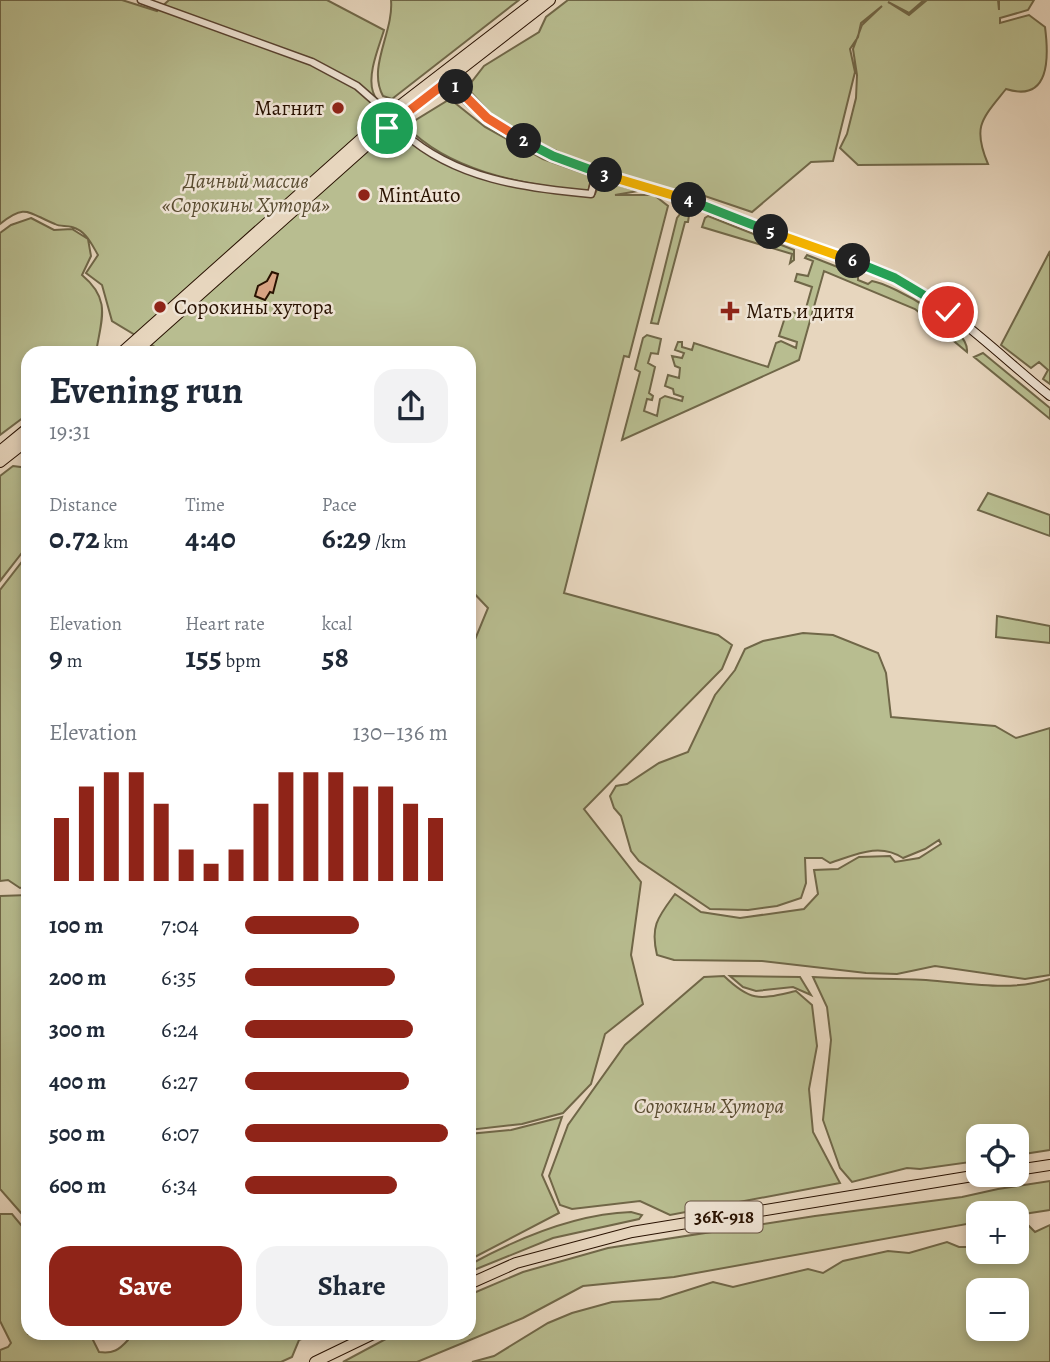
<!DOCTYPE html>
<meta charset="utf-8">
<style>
body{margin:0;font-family:Alegreya,serif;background:#f2f2f3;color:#1f2937;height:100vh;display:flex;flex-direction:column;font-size:26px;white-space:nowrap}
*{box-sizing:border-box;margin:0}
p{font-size:23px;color:#747a83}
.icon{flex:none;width:38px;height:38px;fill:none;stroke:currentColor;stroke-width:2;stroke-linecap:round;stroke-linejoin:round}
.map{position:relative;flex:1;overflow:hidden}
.details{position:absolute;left:21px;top:346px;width:455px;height:994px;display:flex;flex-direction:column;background:#fff;border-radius:21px;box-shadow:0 4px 10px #0003}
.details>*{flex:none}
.buttons{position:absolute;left:966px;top:1124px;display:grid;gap:14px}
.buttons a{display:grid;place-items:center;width:63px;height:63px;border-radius:14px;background:#fff;box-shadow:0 4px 10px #0003;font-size:35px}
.pin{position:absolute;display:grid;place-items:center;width:60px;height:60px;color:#fff;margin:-30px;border:4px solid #fff;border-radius:50%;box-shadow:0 2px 7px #0007}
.km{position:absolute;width:35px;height:35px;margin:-18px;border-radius:50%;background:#222;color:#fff;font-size:19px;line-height:35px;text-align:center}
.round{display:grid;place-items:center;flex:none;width:74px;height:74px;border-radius:21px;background:#f2f2f3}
.overview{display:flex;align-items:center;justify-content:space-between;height:119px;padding:0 28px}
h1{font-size:38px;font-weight:600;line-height:52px}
.metrics{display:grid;grid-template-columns:repeat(3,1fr);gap:10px;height:119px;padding:7px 28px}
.metrics div{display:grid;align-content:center}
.metrics b{font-size:30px;font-weight:600}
.metrics small{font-size:19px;font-weight:400}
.metrics p{font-size:19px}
.chart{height:196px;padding:14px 28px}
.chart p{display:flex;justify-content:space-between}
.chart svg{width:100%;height:126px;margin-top:7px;stroke:#8f2418;stroke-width:6}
.button{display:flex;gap:14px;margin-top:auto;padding:14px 28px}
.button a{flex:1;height:80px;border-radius:21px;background:#8f2418;color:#fff;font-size:28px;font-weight:600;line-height:80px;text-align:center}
.button a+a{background:#f2f2f3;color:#1f2937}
ul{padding:0 28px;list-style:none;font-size:23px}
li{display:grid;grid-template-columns:112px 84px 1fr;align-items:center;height:52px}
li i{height:18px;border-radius:9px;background:#8f2418}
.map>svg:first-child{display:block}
</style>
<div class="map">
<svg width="1050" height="1362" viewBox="0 0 1050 1362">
<rect width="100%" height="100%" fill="#e7d6be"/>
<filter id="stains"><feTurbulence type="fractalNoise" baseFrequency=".00286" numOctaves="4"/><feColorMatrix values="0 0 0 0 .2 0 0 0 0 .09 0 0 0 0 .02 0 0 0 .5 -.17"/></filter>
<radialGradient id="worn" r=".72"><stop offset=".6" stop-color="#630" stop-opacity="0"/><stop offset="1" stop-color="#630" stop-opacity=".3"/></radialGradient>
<path fill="#b8bd90" stroke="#706748" stroke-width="2" fill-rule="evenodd" d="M0 0H122L157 11 169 0H327L384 30C379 47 367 74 373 92 376 101 385 111 391 119 440 179 524 188 595 194L601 180 605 181 638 191 615 195H654L668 206 629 357 624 356 564 593 718 635 732 645 722 669 584 809 641 882 631 955 643 1004 605 1034 591 1084 563 1113 522 1124 469 1130V654L488 608 469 588V354H298L289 348 283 354 165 353 112 321 102 285 86 273 98 255C91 243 86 231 72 227 66 225 60 227 55 224 28 213 26 203 0 224Z
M391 0H519L392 99 383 96C367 67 394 32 391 0Z
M568 0H924L909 13 888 2 909 15 927 0H998L999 10V0H1034L1028 10 1000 18V23L1029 15 1045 27C1049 58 1050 103 1006 89 982 119 972 126 988 164L858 165 840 148 847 134 856 98 857 75 853 49 862 25 882 6 861 23 858 37 850 49 855 72 833 161 811 162 752 212 699 194 676 196 615 178 501 125 467 88 484 66 539 32 546 17Z
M450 99 485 127 543 159 588 175 591 178 588 193C525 183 452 174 406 126Z
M684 209H690L688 222H685L658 324 651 323 677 218Z
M708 216 794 250V260L790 263 792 254 702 227 705 218Z
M31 218 54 230 72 229 88 239 91 256 82 275C112 300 101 319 96 353L28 354V414L0 435V233L11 225Z
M1050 251V384L1043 379 1048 370 1039 362 1031 368 1001 345Z
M807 255 858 275V280L868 284 872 281C894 285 970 327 967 352L915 309 824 271 799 360 622 440 640 372 635 369 643 338 647 335 661 339 658 354 651 353 648 363 655 367 649 393 653 396 652 400 647 399 644 411 657 416 660 399 665 396 682 401 683 397 674 394 673 389 665 386 668 375 679 378 680 368 675 366 672 356 682 358 684 353 675 350 678 342H682V347L692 350 694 343 768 367 776 343 781 341 796 348 797 342 779 336 787 311 804 315 812 287 795 281 797 274 808 276 813 261 805 258Z
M983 353 1050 408V419L974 357Z
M13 466 28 468V545L0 581V476Z
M988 493 1050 515V536L978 510Z
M28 554V886L20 888 8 880 0 881V590Z
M997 616 1050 626V643L996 637Z
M803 633 833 635 878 653 886 673 891 717 995 726 1016 738 1050 728V975L1025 979 935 966 897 974 866 973 762 961 674 960 657 955C650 926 658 917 675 894L701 912 740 918 804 909 818 894 814 870 838 869 859 857 890 856 895 862 919 858 941 844 939 840 925 849 903 858C879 842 855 855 830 863L822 858H805L806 883 801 898 777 906 748 910 710 909 639 861 631 851 621 816 614 808 610 796 616 786 627 784 659 763 688 752 715 695 735 670 745 649 763 641Z
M28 895V1215L22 1214 0 1189V896Z
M724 976C752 1003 760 999 796 991L812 1005 817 1046 809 1089 813 1132 840 1183 670 1215 640 1201 572 1209 560 1205 549 1176 568 1125 625 1045 704 977Z
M730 976 800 977 811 995 793 987 756 991 743 987Z
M813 977C850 979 888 978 926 980 968 983 1010 992 1050 979V1150L1017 1155V1136H978V1161L920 1169 907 1168 852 1182 840 1168 823 1120 831 1040 827 1007Z
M562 1117 542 1175 559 1213 469 1260V1134L511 1130Z
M1050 1181V1210L1017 1215V1213H978V1222L674 1277 583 1286 523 1318 417 1362H343L395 1334H469V1295L523 1272 608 1248 815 1216 962 1197 998 1189Z
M631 1212 642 1215 639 1219 553 1238 469 1272V1265C518 1238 575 1214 631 1212Z
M0 1214H12L27 1232 28 1334H90L99 1352C113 1354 119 1350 128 1340V1334H314L299 1340 292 1357 281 1362H0V1350L8 1347 11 1343 0 1321Z
M1027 1224 1035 1232 1050 1225V1362H472L494 1356 548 1323 572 1313 612 1302 660 1299 713 1282 733 1287 808 1269 823 1273 843 1261 888 1251 909 1253 947 1242 959 1247H978V1251H1017V1233ZM978 1290H1017V1328H978Z"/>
<path fill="#d9a484" stroke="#281100" stroke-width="2" d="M272 272 278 274 273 293 270 292 265 300 255 296 258 286 267 281Z"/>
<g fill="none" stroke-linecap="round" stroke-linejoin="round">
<defs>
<path id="street" d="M141 0 312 62 357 86 389 114
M404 133C455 179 525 188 591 194L597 172"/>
<path id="secondary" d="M446 77C506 157 608 172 697 202 720 210 742 222 765 230 808 245 853 258 894 278 952 306 1000 356 1050 396"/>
<path id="primary" d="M120 354 389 114 537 0
M133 354 393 122 550 0
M0 451 28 428
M0 462 28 440
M1017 1170 1050 1165
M469 1284 516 1263 632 1232 985 1174
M315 1362 373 1334"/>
</defs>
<use href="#street" stroke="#584230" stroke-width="9"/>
<use href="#secondary" stroke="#281100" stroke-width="10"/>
<use href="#primary" stroke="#281100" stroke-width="12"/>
<use href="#street" stroke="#efe4d5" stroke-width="6"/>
<use href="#secondary" stroke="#efe4d5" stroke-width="8"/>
<use href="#primary" stroke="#e7d6be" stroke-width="10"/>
</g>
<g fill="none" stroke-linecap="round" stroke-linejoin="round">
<defs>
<path id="split-1" d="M387 128 449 80 456 87"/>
<path id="split-2" d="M456 87 487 118 524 141"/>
<path id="split-3" d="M524 141 553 156 605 175"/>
<path id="split-4" d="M605 175 689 200"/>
<path id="split-5" d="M689 200 771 232"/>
<path id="split-6" d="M771 232 853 261"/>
<path id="split-7" d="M853 261 895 278 932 300"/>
<path id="split-8" d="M932 300 948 312"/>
</defs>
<use href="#split-1" stroke="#fff" stroke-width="14"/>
<use href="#split-2" stroke="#fff" stroke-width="14"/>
<use href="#split-3" stroke="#fff" stroke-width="14"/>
<use href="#split-4" stroke="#fff" stroke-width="14"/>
<use href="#split-5" stroke="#fff" stroke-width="14"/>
<use href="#split-6" stroke="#fff" stroke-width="14"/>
<use href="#split-7" stroke="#fff" stroke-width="14"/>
<use href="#split-8" stroke="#fff" stroke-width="14"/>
<use href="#split-1" stroke="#f0652b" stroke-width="9"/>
<use href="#split-2" stroke="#f0652b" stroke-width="9"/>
<use href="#split-3" stroke="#22a559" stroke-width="9"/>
<use href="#split-4" stroke="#f5b400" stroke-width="9"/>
<use href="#split-5" stroke="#22a559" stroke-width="9"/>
<use href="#split-6" stroke="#f5b400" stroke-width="9"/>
<use href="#split-7" stroke="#22a559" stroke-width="9"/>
<use href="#split-8" stroke="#f5b400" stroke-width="9"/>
</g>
<g fill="#8f2418" stroke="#efe4d5" stroke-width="2.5">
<circle cx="338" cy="108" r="7"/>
<circle cx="364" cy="195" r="7"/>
<circle cx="160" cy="307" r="7"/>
<path d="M726.5 300.5h7v7h7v7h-7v7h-7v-7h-7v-7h7z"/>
</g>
<g text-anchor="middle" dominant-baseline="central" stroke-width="5" stroke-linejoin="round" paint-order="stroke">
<rect fill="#efe4d5" stroke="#645040" stroke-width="2" x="685.5" y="1201.5" width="77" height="31" rx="5"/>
<g font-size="19" font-weight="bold" fill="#281100">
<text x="724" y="1217">36К-918</text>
</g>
<g font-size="21" fill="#281100" stroke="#efe4d5" text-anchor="start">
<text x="324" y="108" text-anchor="end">Магнит</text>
<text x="378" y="195">MintAuto</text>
<text x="174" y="307">Сорокины хутора</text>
<text x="746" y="311">Мать и дитя</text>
</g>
<g font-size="21" font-style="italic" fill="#5a4d32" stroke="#efe4d5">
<text x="246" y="181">Дачный массив<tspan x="246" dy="24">«Сорокины Хутора»</tspan></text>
<text x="709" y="1106">Сорокины Хутора</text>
</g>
</g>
<rect width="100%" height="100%" filter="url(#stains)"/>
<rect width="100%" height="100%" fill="url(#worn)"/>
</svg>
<div class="buttons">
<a><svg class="icon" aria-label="locate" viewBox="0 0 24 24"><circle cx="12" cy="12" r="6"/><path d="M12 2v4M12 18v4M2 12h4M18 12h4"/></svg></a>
<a>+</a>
<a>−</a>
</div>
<div class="pin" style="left:387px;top:128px;background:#1e9e55"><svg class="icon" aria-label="arrive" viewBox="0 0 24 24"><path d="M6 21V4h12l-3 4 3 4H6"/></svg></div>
<div class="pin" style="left:948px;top:312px;background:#d93025"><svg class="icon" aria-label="check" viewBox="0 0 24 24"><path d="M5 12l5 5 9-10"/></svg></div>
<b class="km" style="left:456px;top:87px">1</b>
<b class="km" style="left:524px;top:141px">2</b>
<b class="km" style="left:605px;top:175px">3</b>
<b class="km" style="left:689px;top:200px">4</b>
<b class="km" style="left:771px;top:232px">5</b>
<b class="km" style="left:853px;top:261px">6</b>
<section class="details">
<div class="overview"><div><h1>Evening run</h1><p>19:31</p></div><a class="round"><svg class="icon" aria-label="share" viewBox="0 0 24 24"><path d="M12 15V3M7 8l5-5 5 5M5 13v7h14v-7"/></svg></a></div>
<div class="metrics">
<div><p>Distance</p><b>0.72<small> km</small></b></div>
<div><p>Time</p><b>4:40</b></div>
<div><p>Pace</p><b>6:29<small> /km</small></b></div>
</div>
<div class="metrics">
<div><p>Elevation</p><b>9<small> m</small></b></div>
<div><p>Heart rate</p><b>155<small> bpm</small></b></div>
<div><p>kcal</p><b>58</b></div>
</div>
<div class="chart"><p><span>Elevation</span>130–136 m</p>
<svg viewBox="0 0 160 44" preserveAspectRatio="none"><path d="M5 44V22M15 44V11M25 44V6M35 44V6M45 44V17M55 44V33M65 44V38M75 44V33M85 44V17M95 44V6M105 44V6M115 44V6M125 44V11M135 44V11M145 44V17M155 44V22"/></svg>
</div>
<ul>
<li><b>100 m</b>7:04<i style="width:56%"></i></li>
<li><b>200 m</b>6:35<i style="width:74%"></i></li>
<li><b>300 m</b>6:24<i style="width:83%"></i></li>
<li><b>400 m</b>6:27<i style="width:81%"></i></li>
<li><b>500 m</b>6:07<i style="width:100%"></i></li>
<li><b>600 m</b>6:34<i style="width:75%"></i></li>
</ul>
<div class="button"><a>Save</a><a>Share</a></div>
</section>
</div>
